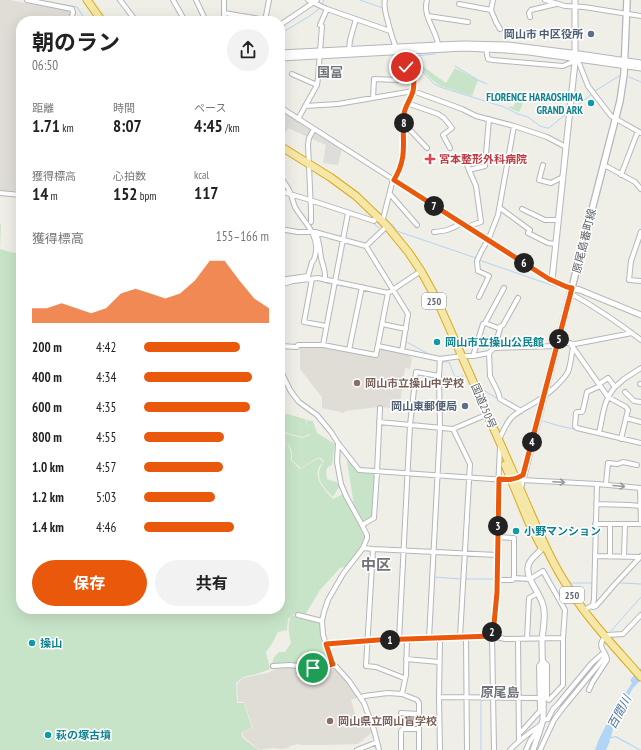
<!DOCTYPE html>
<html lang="ja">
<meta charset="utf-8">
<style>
body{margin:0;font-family:"PT Sans Narrow","Noto Sans JP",sans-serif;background:#f2f2f2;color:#222;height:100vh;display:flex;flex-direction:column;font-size:15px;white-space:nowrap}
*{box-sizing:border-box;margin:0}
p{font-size:13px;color:#767676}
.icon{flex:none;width:22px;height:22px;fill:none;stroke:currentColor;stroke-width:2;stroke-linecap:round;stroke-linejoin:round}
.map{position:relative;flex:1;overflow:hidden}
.side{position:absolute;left:16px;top:16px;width:269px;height:598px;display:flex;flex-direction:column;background:#fff;border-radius:16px;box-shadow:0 4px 16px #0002}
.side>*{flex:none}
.pin{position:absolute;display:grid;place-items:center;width:34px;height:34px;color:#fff;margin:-17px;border:2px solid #fff;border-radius:50%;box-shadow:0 1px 4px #0007}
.km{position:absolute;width:20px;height:20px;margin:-10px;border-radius:50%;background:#222;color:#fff;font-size:11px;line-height:20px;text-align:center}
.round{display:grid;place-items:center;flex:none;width:42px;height:42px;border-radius:21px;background:#f2f2f2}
.summary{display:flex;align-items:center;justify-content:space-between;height:68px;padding:0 16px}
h1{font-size:22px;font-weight:700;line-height:30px}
.figures{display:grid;grid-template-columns:repeat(3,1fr);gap:6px;height:68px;padding:4px 16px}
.figures div{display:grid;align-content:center}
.figures b{font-size:17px;font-weight:700}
.figures small{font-size:11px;font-weight:400}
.figures p{font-size:11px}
.chart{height:112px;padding:8px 16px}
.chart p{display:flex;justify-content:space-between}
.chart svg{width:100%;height:72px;margin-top:4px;fill:#ea580c;opacity:.7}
.cta{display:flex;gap:8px;margin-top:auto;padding:8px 16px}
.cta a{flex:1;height:46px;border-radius:24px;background:#ea580c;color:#fff;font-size:16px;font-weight:700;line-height:46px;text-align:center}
.cta a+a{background:#f2f2f2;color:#222}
ul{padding:0 16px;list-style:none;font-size:13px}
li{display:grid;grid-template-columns:64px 48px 1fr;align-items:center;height:30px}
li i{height:10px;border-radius:5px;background:#ea580c}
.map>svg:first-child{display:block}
</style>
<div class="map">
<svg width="641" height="750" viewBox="0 0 641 750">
<rect width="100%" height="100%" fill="#efeee7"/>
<path fill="#deddd9" d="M280 109 312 130 308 137 288 128 281 142 280 141Z
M314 132 342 149 338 165 323 163 326 145 310 138Z"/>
<path fill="#dfddd6" d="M0 0H10L69 11 70 13 69 21H21V189L20 191H16L0 190Z
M322 346 377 357 379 349 381 348 408 353 412 359 410 369 405 368 399 409 379 407 345 411 344 413 322 408V397L300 369V347Z
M333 666 351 686 359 697 351 700 357 720 368 717 374 731 358 744 322 745H300L299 744 290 746 288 748 282 749 272 748 259 750 243 736V732L253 728 244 702H238L237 684 243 678 267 673 281 667Z"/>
<path fill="#c7e4c8" d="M417 63H418L446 83 455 68 478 80 472 96 440 86 431 79Z
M517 100 523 103 519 112 509 108 510 106 513 107Z
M0 224H1L0 249 10 252 21 254V609H280V443L288 444 291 453V460L300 469 319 458 323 462C310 475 323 488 333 499L343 494 359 523 365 535V537L362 546 352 559 346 567 340 568 320 590 305 615 294 614 292 616 297 615 321 622 331 662 329 664 314 667 293 664H272L274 657 279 652H285L291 643C289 634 287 624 291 616L288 619 287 630 278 632 271 645 266 652 270 669 257 674 243 677 236 683 237 703H244L252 728 242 732V737L258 750H0Z
M280 412 305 419 310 434 302 437 280 431Z
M306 420 313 421 317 433 335 444 332 465 328 467 326 471 327 479 339 483V487L333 497C322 486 313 477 324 461L319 457 301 468 292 460V452L289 444 280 442V432L302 438 310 435Z
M346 455 361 473H373L375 475 373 516C371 519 367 521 363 521L354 505Z"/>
<path fill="#b1d5f6" d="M641 668V680L633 688 629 695 626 703 619 711 611 726 613 729 611 737 616 736 641 750H639L615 737 609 739 610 741 606 750H595L599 739 614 710 617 707 618 703 621 697 625 694 632 683 630 680Z"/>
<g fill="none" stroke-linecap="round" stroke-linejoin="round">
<path stroke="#b1d5f6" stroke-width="1" d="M37 0 77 7 86 21
M360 0 383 8
M322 5 324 0
M280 34 308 17 320 8
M413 56 435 54
M408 66 414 62 434 84 440 87 504 107 518 114 528 117 540 126 547 128H549L566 114
M455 66 478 80 487 84
M629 77 641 82
M595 91 619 76
M573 109 592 94
M350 215 374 223 377 227H379
M390 224H392L397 231 476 258
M479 260 557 287
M326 283 332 284
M337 285 359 289
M405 341 432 356
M442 362H449L455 377 463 376
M473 372 480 388 498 399
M543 421 556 425 641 445
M465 579H495
M514 581H528
M569 583H592
M621 583 641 584
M433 592 434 577 461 579
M611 631 641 597
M442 644 441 693 442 695
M481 699V750"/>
<defs>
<path id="minor" d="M27 0 72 9 73 12 71 21
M120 0 136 21
M173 0 185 21
M196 0 206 21
M224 0V21
M308 0 327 9 390 31
M385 0C383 8 386 14 388 22 393 43 399 59 414 76 414 81 414 87 413 91 411 99 405 106 404 114 401 140 409 155 394 180
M427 0C422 16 437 31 438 45
M493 0 491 10 496 22 500 29
M545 0 565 6 584 7 641 16
M459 4 491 10
M224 13 266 20
M428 16 468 22
M530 17 529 13 531 10 556 4
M265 21 269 0
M280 25 317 0
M486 49 488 59 493 60 563 66 570 63 575 60 579 63 588 86 611 116 641 133
M349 50 350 40 356 19
M292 74 317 85
M373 98 374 79 398 80
M407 103 438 114 444 118 452 128 443 135 450 148
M305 106 338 104 413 91 462 109 476 116 514 126 547 137 566 147
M280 107 549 279 552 280
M298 119 317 85 318 78 322 26 320 25 327 9
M404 126 411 131 427 148
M466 162 469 170 485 166 489 119
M543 165 539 180 551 183 563 177
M603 166 608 167 635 182 641 189
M469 170 476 186 481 222 472 225 469 228
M621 175 638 131
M280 176C283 181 287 186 290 192 292 197 293 202 295 207 303 221 318 233 316 251 315 256 315 260 312 262L308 276 280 280
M280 191 310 200 374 221 377 216
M0 193 21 195
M390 194 417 225
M500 208 530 230 528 233 548 243 555 244
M522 209 545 220H558
M382 221 383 219 393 179
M311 222V210L308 145 309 138 314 129
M280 229 298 232H315L366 246 408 314 402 351
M434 232C445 231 451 230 461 223
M641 232 631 261 629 280 641 281
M316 233C319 241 320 249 321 258 323 266 326 272 325 280
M366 246 387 226
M312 279 304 322 326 326
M280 285 293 281 318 278 388 293 421 271
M570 293C595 307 619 323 641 340
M479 297 489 276 478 271 477 261 481 252 489 238 498 215 514 126
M485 323 498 328 503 325 518 298
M382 324 406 329
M558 342 575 344 632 333
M570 343 608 397 626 407 628 410 626 418 641 422
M323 345 348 213
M280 346 297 347 298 345H323L376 355 388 293
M378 346 440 359 462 356H473L483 324 485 323 504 288
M494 348 557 346
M349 350 362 287
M489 353 490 376 498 392 500 399 521 411
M473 356 489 353 494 348 500 329V327
M280 369 290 390 295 397 299 402 317 415 331 432 338 443 359 470 506 480 516 479 523 475
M599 384 608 378 615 387C603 401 603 416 599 433
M640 384H641
M600 386 587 392 583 410 582 412H577L576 413 575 426 577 428 641 443
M615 387 624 379 641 368
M625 392 634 401 641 402
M379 422 453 429 488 414
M453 429 470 464 460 637
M621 439 626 418
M499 440C502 433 506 424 511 418 518 411 528 407 537 401 547 395 562 382 568 372 571 364 571 356 573 348
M338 443 337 462 341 484 346 496 362 525 367 535V538L363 548 343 574 328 600 324 612 322 621 323 635 332 662 349 681 364 703 374 730 379 750
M522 480 597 484 641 488
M606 484 608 463 618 464 623 462 637 465
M640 488 641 524
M596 504 629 505 641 506
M595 524H641
M362 525 374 518 377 472 380 408
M497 537 514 538V578L530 579 543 571 565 610 563 638V685L549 700 547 698V665L543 661 539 666 540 711 522 731 519 733
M363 548 373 549 497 555
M373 549 366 666 376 667 404 678
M595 556 640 557
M610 557V524
M624 557 625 524
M497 580H512L514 578
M593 607 596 606 615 584 641 556
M586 609 593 605 594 599 597 484
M298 615 322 621
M466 637 467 750
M605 637 607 635 623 634 641 615
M440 638 439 697 440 750
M429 639 440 428 439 376 440 359
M518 639 519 740
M527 639 529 598 538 593
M399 640 410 425 416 372 439 376
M326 644 378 640 492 636 505 639 563 638
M406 659 439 662
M273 666 290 665 313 668 333 664
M589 690 592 683 607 660C607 651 596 648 604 638
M402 694 406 675 407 639
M439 697 539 698
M361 698 364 696 388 693 402 694 417 700 419 703V750
M401 713 419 714
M543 720 548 719 553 709 558 704 591 664 602 654 605 655
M357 750 377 742
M401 750V731L403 729H419
M494 750 492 634C498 608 497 581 497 554 497 519 498 483 500 447
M510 750C521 738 529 733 542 724
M526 750 530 741 540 727
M540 750 554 720 562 709 604 658 605 655"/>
<path id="tertiary" d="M575 0V62L552 280 567 287 580 290 641 315
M280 53 438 45 464 44 507 45 579 54 641 63
M280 58 464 48 506 50 529 52 641 68
M533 750 539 733 543 720C544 693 542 667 542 640 543 630 545 620 544 610 543 595 526 581 528 567 529 558 538 555 542 548"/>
<path id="secondary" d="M520 489 620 101 624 74 627 0"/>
<path id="trunk" d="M87 0 102 21
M280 146 330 177 356 196 382 221 387 226 409 253 421 271 437 300 516 479 520 489C535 522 548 557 568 587 588 620 616 648 641 677
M505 465 529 523 542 548"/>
</defs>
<use href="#minor" stroke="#b4b7ba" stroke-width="6"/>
<use href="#tertiary" stroke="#b4b7ba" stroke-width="7"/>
<use href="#secondary" stroke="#b4b6ba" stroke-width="8"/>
<use href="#trunk" stroke="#dda819" stroke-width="9"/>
<use href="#minor" stroke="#fff" stroke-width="4"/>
<use href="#tertiary" stroke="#fff" stroke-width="5"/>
<use href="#secondary" stroke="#fff" stroke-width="5.5"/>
<use href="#trunk" stroke="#f4e7a8" stroke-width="7"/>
</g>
<defs><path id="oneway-shaft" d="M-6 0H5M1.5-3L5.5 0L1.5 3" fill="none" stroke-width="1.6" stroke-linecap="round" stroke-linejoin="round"/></defs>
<g stroke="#97999c">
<use href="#oneway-shaft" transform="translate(559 482) rotate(3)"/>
<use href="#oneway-shaft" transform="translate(619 486) rotate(5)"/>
</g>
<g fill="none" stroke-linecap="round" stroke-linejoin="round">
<defs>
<path id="route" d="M313 668 333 664 332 662 326 644 378 640 492 636 494 624 497 592 499 479C508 480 515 480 523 475L572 288 567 287 549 279 394 180C409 155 401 140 404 114 405 106 411 99 413 91 414 87 414 81 414 76L406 67"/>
</defs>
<use href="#route" stroke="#fff" stroke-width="8"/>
<use href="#route" stroke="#ea580c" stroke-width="5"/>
</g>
<g fill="#5c6f8a" stroke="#fff" stroke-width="1.5">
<circle cx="591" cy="34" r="4"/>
<circle cx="465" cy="406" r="4"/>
</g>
<g fill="#0f9aa8" stroke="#fff" stroke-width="1.5">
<circle cx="591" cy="103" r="4"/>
<circle cx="437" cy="342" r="4"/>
<circle cx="516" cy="531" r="4"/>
<circle cx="32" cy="643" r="4"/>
<circle cx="48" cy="735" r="4"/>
</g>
<path fill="#e0444e" stroke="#fff" stroke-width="1.5" d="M428 153h4v4h4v4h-4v4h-4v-4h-4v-4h4z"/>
<g fill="#8d6e63" stroke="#fff" stroke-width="1.5">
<circle cx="357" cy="383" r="4"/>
<circle cx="330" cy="721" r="4"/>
</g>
<g text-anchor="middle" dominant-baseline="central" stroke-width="3" stroke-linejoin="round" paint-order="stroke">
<g fill="#fff" stroke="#8f9194" stroke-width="1">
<rect x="422" y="293" width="24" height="16" rx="3"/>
<rect x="560" y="587" width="24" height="16" rx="3"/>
</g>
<g font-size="10" font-weight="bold" fill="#5f6266">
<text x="434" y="301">250</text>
<text x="572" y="595">250</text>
</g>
<g font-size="11" font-weight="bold" fill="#4e5e75" stroke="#fff" text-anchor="end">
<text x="583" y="34">岡山市 中区役所</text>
<text x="457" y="406">岡山東郵便局</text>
</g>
<g font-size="11" font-weight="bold" fill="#0d838f" stroke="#fff" text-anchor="start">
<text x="583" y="97" text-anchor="end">FLORENCE HARAOSHIMA<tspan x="583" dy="13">GRAND ARK</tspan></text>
<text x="445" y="342">岡山市立操山公民館</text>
<text x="524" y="531">小野マンション</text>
<text x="40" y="643">操山</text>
<text x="56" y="735">萩の塚古墳</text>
</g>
<g font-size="11" font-weight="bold" fill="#be3a42" stroke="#fff" text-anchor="start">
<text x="439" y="159">宮本整形外科病院</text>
</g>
<g font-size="11" fill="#5f6266" stroke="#fff">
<text transform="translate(584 241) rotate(-76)">原尾島番町線</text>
<text transform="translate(484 406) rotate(67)">国道250号</text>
</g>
<g font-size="11" font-weight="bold" fill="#785e54" stroke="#fff" text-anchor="start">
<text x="365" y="383">岡山市立操山中学校</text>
<text x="338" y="721">岡山県立岡山盲学校</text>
</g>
<g font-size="12" font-style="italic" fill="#4e76a7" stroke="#fff">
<text transform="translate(619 712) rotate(-62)">百間川</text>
</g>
<g font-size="13" font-weight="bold" fill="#707378" stroke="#fff">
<text x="330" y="72">国富</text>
<text x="500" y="692">原尾島</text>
</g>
<g font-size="15" font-weight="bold" fill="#707378" stroke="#fff">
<text x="376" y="564">中区</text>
</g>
</g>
</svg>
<div class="pin" style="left:313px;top:668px;background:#1e9e55"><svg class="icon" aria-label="arrive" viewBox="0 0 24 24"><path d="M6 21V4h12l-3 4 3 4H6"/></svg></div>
<div class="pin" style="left:406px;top:67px;background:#d93025"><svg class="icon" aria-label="check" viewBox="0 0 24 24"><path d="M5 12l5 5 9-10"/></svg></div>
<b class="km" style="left:390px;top:640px">1</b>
<b class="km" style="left:492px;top:632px">2</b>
<b class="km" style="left:498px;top:526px">3</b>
<b class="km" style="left:532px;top:442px">4</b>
<b class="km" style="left:559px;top:339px">5</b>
<b class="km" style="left:524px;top:263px">6</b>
<b class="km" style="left:434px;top:206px">7</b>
<b class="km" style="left:404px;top:123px">8</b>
<section class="side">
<div class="summary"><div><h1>朝のラン</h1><p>06:50</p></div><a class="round"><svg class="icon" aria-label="share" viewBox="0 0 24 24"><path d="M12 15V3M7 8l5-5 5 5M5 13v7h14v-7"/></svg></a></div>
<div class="figures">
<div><p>距離</p><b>1.71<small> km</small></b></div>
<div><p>時間</p><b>8:07</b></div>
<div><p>ペース</p><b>4:45<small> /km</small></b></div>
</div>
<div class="figures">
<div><p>獲得標高</p><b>14<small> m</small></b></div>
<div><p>心拍数</p><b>152<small> bpm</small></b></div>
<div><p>kcal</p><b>117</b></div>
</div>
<div class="chart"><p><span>獲得標高</span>155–166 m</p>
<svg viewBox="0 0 160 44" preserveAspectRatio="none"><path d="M0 44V35L10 35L20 32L30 35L40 38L50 35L60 26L70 23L80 26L90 29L100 26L110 18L120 6L130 6L140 18L150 29L160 35V44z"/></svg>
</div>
<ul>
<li><b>200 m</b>4:42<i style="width:77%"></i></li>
<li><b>400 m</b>4:34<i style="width:86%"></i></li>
<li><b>600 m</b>4:35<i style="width:85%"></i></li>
<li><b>800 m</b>4:55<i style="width:64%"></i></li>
<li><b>1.0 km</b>4:57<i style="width:63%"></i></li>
<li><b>1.2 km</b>5:03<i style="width:57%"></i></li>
<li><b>1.4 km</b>4:46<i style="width:72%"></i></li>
</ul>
<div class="cta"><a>保存</a><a>共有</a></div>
</section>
</div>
